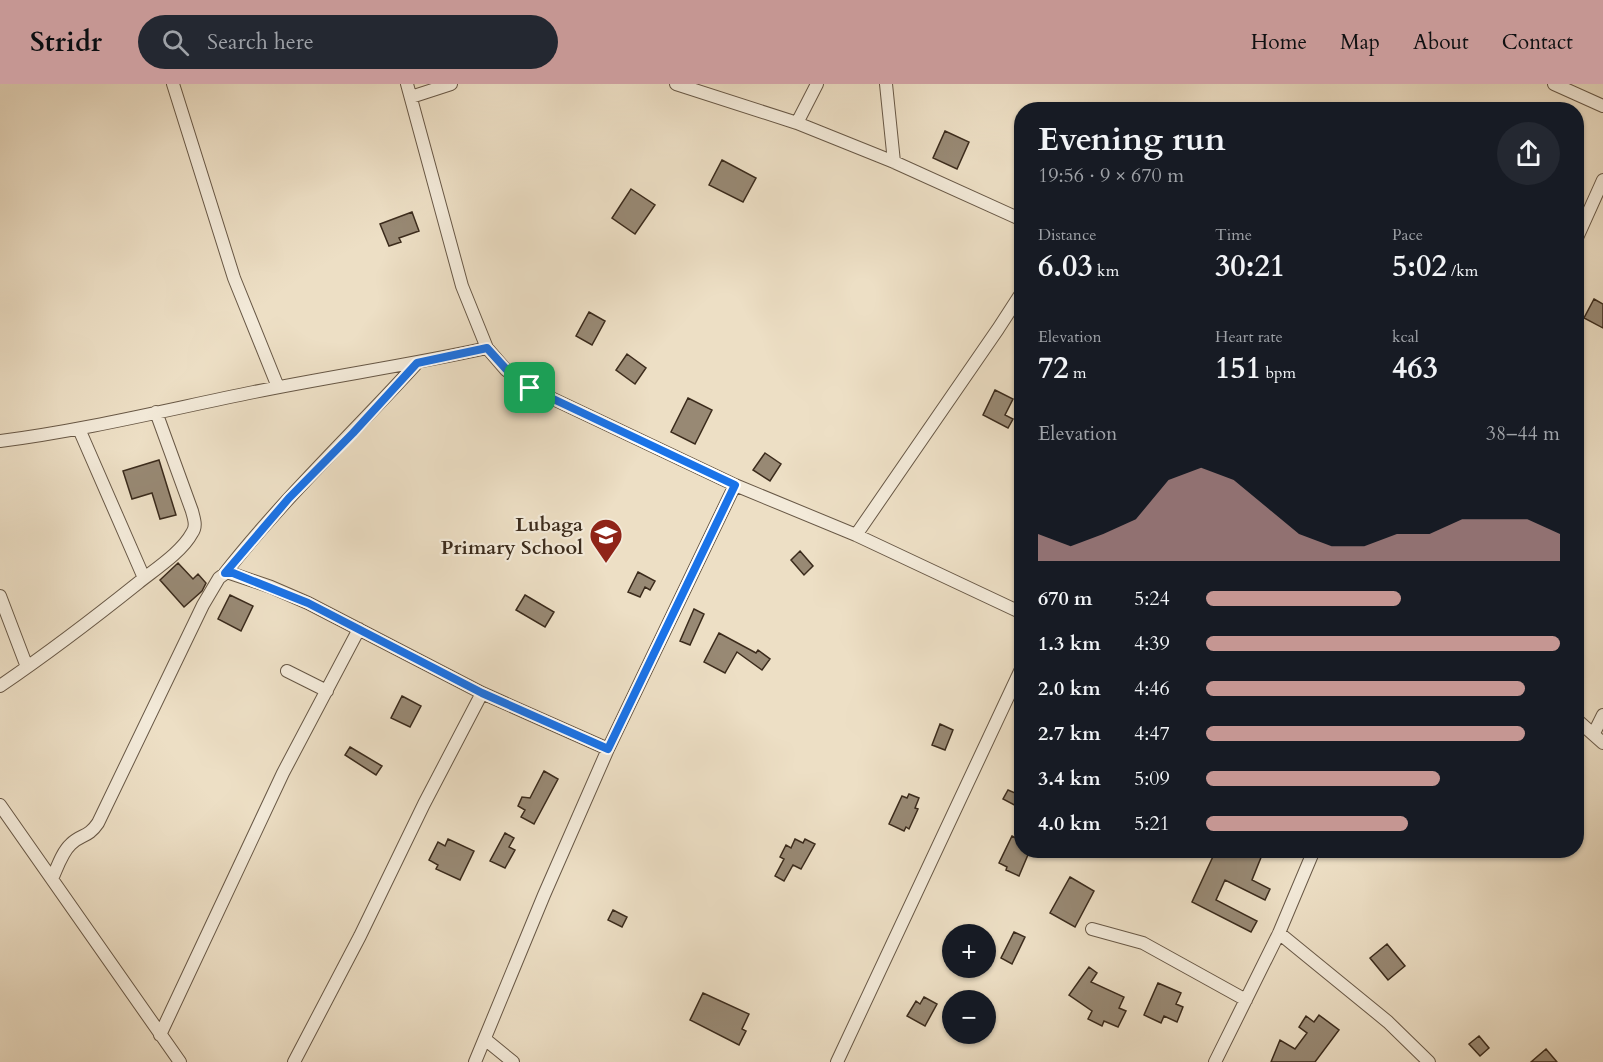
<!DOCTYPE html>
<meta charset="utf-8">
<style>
body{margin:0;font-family:Cardo,serif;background:#242831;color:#f1f3f6;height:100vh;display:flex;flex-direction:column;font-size:22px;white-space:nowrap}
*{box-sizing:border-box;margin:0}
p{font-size:20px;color:#9ea1a6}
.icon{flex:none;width:33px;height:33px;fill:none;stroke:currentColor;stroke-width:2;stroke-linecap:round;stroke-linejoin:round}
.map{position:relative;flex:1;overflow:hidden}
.side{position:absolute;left:1014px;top:18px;width:570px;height:756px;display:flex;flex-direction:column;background:#171b24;border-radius:24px;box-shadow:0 2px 4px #0004}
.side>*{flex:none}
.buttons{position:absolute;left:942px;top:840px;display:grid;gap:12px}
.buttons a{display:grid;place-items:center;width:54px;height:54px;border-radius:50%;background:#171b24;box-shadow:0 2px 4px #0004;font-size:30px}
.pin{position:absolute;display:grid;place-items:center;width:51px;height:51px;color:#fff;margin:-26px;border-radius:12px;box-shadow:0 3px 9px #0006}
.round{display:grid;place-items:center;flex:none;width:63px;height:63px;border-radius:32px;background:#242831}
.overview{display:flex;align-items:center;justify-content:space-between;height:102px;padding:0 24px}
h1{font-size:33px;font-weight:600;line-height:45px}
.stats{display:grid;grid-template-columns:repeat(3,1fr);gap:9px;height:102px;padding:6px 24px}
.stats div{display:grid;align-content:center}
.stats b{font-size:30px;font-weight:600}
.stats small{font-size:16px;font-weight:400}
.stats p{font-size:16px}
.chart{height:168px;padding:12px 24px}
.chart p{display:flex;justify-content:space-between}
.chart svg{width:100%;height:108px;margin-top:6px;fill:#c59692;opacity:.7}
ul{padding:0 24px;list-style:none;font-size:20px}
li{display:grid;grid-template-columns:96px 72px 1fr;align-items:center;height:45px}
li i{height:15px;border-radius:8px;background:#c59692}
header{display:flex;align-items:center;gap:36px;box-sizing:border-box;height:84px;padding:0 30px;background:#c59692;color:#111}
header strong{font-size:28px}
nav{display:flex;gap:33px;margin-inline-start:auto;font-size:21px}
.search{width:420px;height:54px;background:#242831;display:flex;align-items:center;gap:15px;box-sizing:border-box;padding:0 21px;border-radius:33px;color:#9ea1a6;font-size:22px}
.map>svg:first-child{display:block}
</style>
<header>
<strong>Stridr</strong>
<div class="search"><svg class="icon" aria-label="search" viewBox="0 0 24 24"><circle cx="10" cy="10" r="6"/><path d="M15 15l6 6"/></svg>Search here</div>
<nav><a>Home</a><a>Map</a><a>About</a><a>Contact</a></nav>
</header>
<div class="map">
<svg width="1603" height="978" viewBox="0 0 1603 978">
<rect width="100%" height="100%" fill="#eddfc5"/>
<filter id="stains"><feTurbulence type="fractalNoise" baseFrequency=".00333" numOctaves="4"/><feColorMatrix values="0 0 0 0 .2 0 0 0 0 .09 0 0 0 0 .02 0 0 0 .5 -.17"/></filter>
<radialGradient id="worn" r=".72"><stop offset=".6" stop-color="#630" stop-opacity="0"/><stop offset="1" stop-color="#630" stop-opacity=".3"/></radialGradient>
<path fill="#988974" stroke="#3b2b1c" stroke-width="1.5" d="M945 47 969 58 957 85 933 74Z
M722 76 756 94 743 118 709 101Z
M631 105 655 121 635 150 612 134Z
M412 128 419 147 399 154 401 158 389 162 380 140Z
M1594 215 1603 220V244L1584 234Z
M589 228 605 237 592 261 576 252Z
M627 270 646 284 635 300 616 286Z
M995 306 1013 315 1005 331 1013 335 1008 344 983 331Z
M688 314 712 326 695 360 671 348Z
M765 369 781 380 770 397 753 386Z
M159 376 176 431 160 435 152 409 132 415 123 387Z
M800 467 813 482 804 491 791 476Z
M178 479 193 495 198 490 206 499 202 507 184 523 160 496Z
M638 488 655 497 650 506 645 503 640 513 628 508Z
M230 511 253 522 241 547 218 535Z
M525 511 554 528 545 543 516 526Z
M694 525 704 530 690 561 680 557Z
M719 549 756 569 758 566 770 575 762 586 737 568 725 589 704 578Z
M402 612 421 622 410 643 391 634Z
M940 640 953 646 945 666 932 661Z
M350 663 382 682 376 691 345 671Z
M544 687 558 695 534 740 521 733 525 726 518 722 522 713 530 714Z
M1008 706 1022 712V725L1003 715Z
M909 710 919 714 915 724 918 725 909 745 906 743 904 747 889 740 902 712 907 714Z
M505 749 514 754 509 763 515 766 505 784 490 777Z
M1012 752 1022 757V766H1030L1019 792 1006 786 1007 783 999 779Z
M448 755 474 767 460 796 436 785 438 781 429 776 438 758 445 762Z
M795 755 803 759 805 755 815 760 801 785 793 781 784 797 775 792 784 775 780 773 786 761 791 764Z
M1216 766H1264L1252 796 1270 805 1265 816 1225 796 1216 816 1257 837 1251 848 1192 818Z
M1070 793 1094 807 1075 843 1050 829Z
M613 826 627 833 622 843 608 836Z
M1014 848 1025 853 1012 880 1001 874Z
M1387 860 1405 882 1388 896 1370 874Z
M1089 883 1097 889 1091 898 1124 913 1119 924 1126 927 1118 943 1104 937 1102 942 1088 935 1092 927 1069 911Z
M1158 899 1181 909 1176 920 1183 923 1177 938 1164 932 1161 939 1144 931Z
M703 909 749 930 742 945 746 947 739 961 690 936Z
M924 913 937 920 925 942 907 932 916 917 920 920Z
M1319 931 1339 946 1315 978H1271L1280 956 1295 965 1307 949 1299 943 1306 932 1314 938Z
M1479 952 1489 964 1480 972 1469 960Z
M1546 965 1557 978H1531Z"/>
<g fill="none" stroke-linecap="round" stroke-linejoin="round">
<defs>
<path id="minor" d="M173 0 234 194 278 303
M407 0 462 202 487 264 506 286 530 304 735 401 856 451 1022 529
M676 0 797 39 894 78 1022 136
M886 0 894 78
M1554 0 1603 22
M411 13 451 0
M797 39 817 0
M1576 156 1603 96
M79 345 144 494
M0 357C86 346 170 325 254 308 332 292 410 281 487 264
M856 451 998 245 1022 208
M225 489C284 414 353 349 417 279
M0 512 27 583
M287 587 327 607
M0 602C47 570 93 535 138 499 154 486 182 468 192 449 197 442 194 435 192 427L156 328
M1576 635 1603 659
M1594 649 1603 631
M0 721 180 978
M52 795C57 784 62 768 71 760 81 750 88 754 98 739L203 521 219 494 227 488 271 503 308 519 482 609 608 665
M1092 845 1143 859 1246 916
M1279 849 1388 938 1429 978
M160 951 283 689 359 545
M486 956 513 978
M294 978 360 852 424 720 482 609
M475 978 544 811 608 665 735 401
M837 978 1022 583
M1215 978 1279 849 1314 766"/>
</defs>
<use href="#minor" stroke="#685846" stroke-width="14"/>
<use href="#minor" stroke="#f3ead9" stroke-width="12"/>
</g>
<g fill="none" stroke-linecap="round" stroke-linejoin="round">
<defs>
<path id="route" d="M487 264 506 285 530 304 735 401 608 665 482 609 308 519 233 489H225L289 414 353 349 417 279Z"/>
</defs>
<use href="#route" stroke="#fff" stroke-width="12"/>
<use href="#route" stroke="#1a73e8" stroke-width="8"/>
</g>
<defs>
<symbol id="school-pin" viewBox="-11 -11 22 30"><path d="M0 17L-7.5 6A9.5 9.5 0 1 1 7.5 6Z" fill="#8f2418" stroke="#f3ead9"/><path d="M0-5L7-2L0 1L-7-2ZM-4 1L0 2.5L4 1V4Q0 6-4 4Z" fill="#fff"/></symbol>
</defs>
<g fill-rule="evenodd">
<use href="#school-pin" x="587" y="432" width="38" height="52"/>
</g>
<g text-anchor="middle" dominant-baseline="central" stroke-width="4.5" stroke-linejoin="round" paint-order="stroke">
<g font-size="20" font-weight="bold" fill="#3b2b1c" stroke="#f3ead9" text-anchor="end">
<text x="583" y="440">Lubaga<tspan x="583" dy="23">Primary School</tspan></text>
</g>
</g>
<rect width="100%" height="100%" filter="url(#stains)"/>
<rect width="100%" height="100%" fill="url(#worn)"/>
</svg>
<div class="buttons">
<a>+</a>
<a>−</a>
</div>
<div class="pin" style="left:530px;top:304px;background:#1e9e55"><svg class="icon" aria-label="arrive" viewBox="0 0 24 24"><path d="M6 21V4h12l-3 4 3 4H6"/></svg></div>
<section class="side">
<div class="overview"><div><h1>Evening run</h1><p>19:56 · 9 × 670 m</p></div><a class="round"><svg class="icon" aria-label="share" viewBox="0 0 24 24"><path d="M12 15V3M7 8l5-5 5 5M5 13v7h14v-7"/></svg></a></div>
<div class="stats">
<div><p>Distance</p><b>6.03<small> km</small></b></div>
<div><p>Time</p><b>30:21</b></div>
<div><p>Pace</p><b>5:02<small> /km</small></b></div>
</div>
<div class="stats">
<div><p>Elevation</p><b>72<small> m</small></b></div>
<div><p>Heart rate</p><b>151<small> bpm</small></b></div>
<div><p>kcal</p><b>463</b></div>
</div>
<div class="chart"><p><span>Elevation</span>38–44 m</p>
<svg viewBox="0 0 160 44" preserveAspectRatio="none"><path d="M0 44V33L10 38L20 33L30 27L40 11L50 6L60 11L70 22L80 33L90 38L100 38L110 33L120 33L130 27L140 27L150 27L160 33V44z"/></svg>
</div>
<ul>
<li><b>670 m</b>5:24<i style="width:55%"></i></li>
<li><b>1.3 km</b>4:39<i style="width:100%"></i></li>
<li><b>2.0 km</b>4:46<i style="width:90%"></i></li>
<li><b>2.7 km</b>4:47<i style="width:90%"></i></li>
<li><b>3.4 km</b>5:09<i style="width:66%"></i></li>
<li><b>4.0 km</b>5:21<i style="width:57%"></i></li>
</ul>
</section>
</div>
